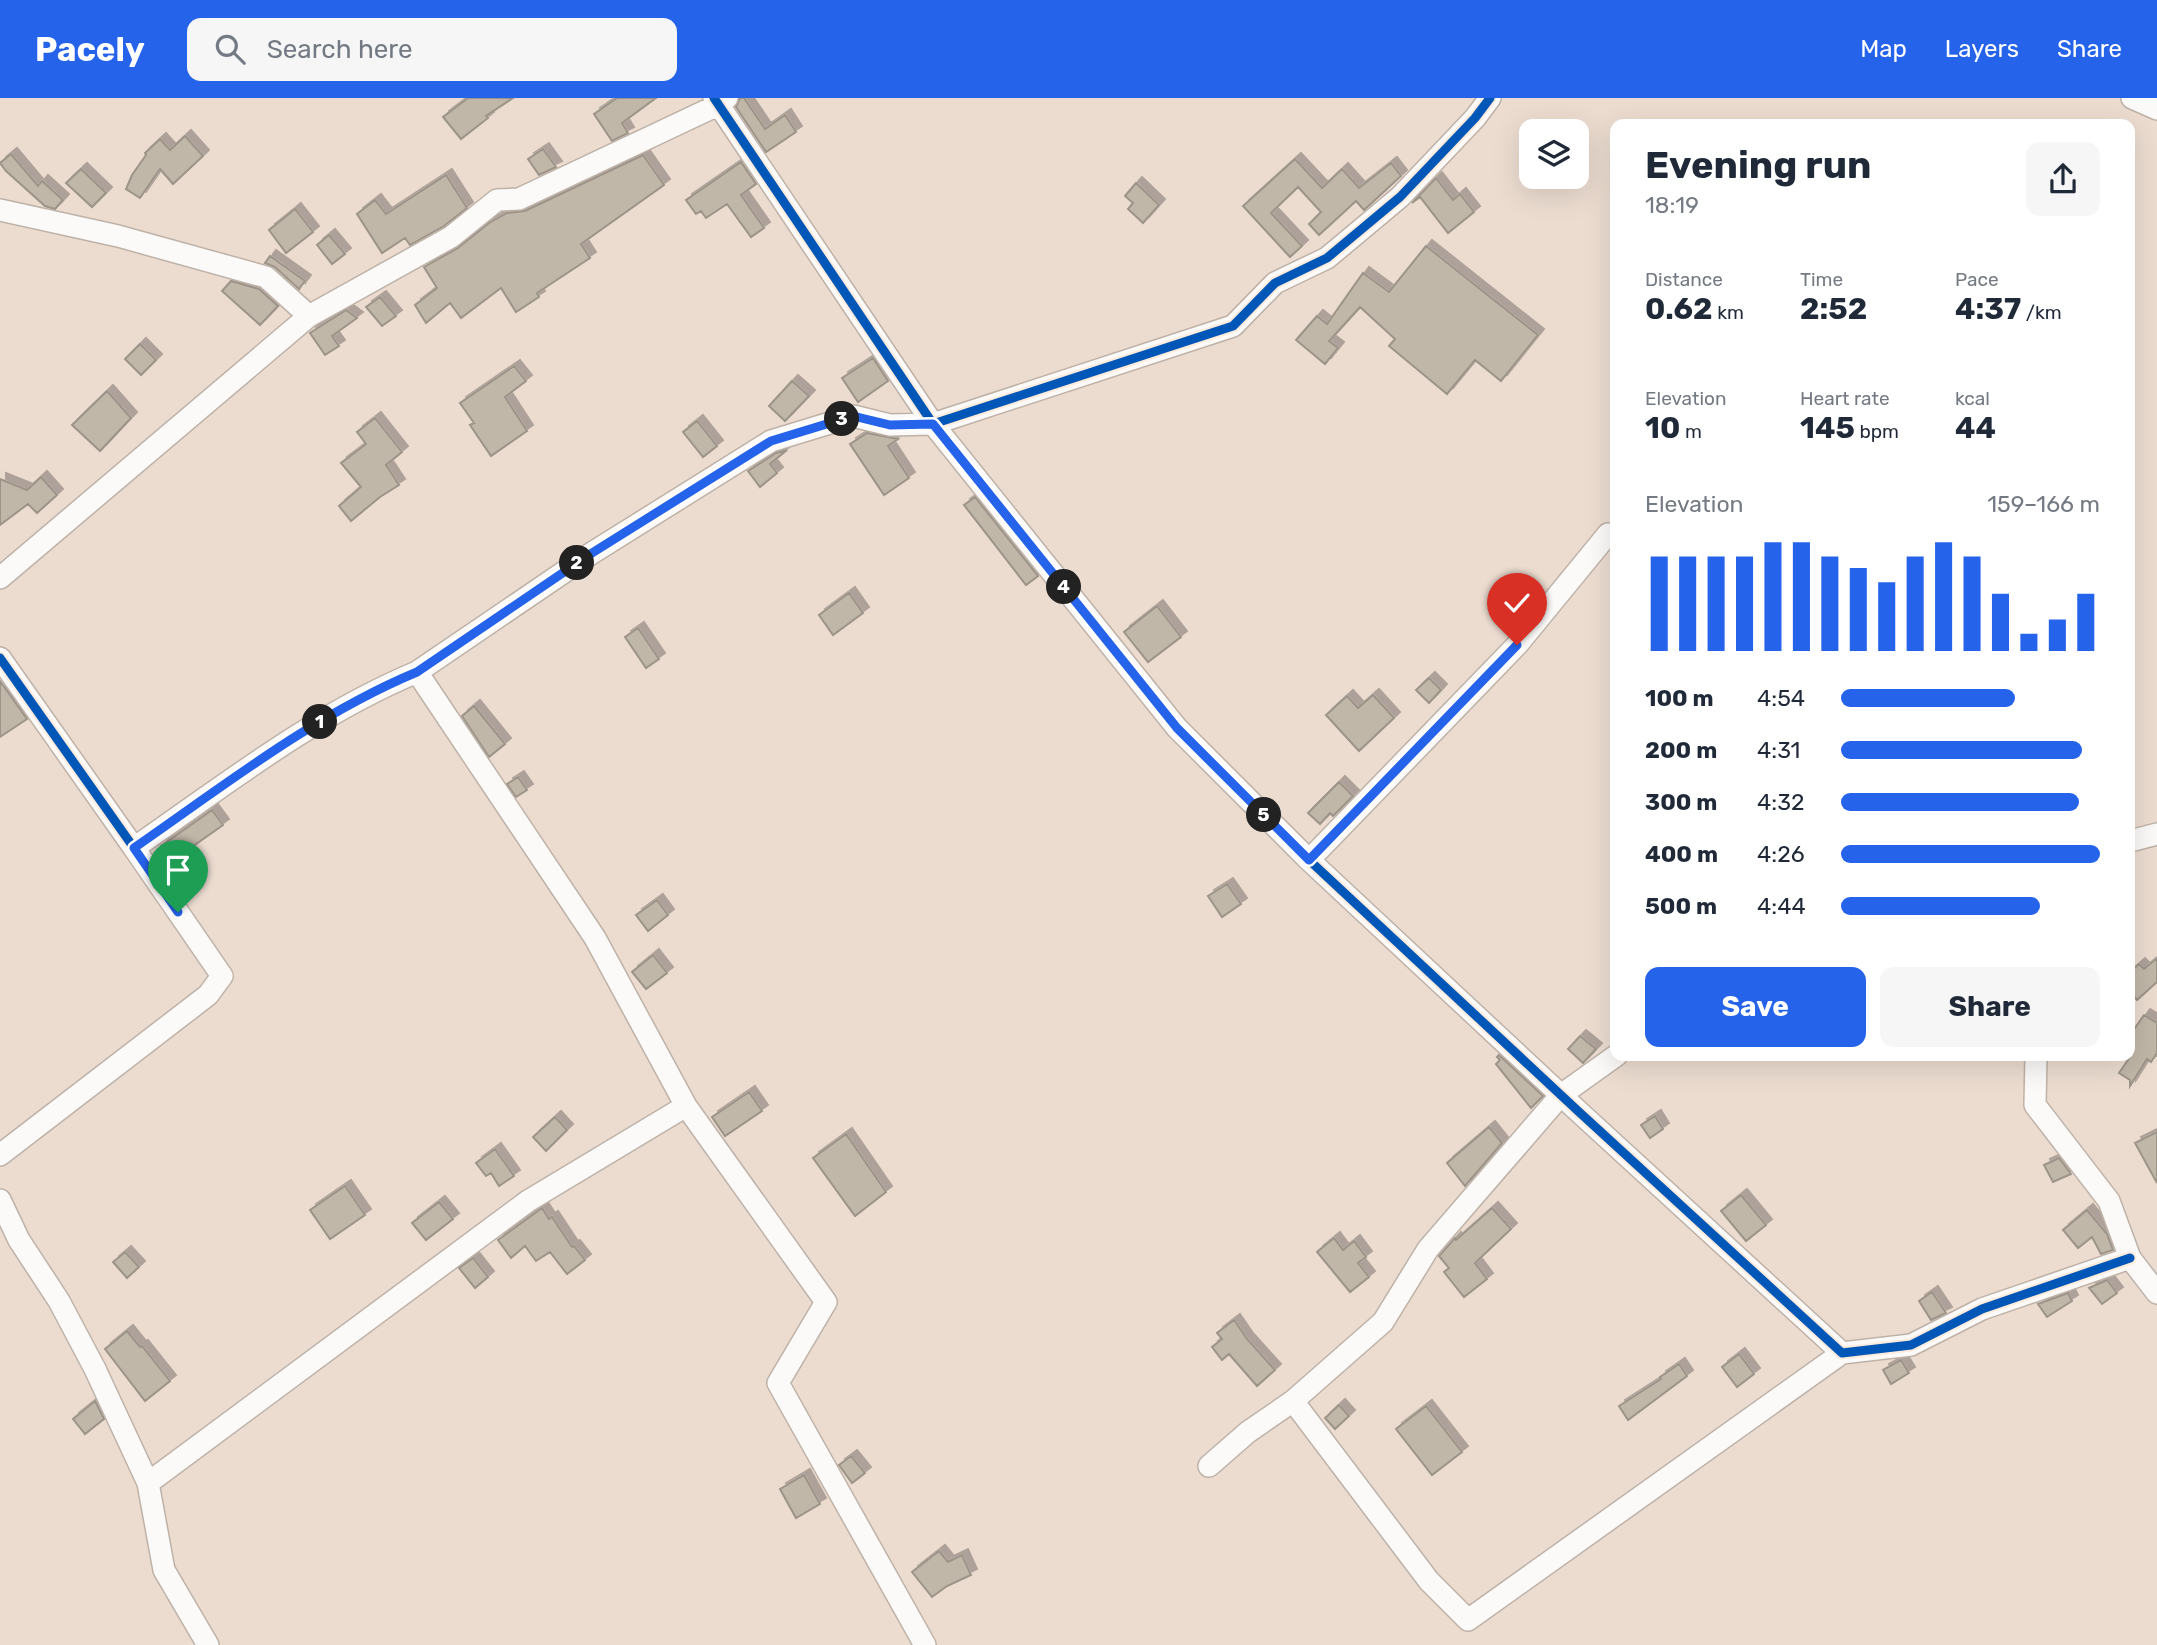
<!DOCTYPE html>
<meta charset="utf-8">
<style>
body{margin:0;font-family:Rubik,sans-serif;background:#f6f6f7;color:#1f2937;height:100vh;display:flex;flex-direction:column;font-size:26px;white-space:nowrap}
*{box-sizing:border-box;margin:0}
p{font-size:23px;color:#747a83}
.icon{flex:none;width:38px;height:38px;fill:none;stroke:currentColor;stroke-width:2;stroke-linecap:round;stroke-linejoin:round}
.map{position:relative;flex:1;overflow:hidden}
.side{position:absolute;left:1610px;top:21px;width:525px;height:942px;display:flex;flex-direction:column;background:#fff;border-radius:14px;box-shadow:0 7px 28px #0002}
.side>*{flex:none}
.controls{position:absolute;left:1519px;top:21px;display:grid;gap:14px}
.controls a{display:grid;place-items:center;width:70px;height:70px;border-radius:14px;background:#fff;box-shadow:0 7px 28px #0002;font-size:35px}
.pin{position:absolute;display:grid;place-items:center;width:60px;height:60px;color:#fff;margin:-72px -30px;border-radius:50% 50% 50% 0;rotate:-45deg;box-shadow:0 0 7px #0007}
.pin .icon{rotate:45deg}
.km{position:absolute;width:35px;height:35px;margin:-18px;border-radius:50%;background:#222;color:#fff;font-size:19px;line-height:35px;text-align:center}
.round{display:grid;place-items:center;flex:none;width:74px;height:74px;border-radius:14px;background:#f6f6f7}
.summary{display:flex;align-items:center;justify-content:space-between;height:119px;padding:0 35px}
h1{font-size:38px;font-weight:700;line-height:52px}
.metrics{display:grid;grid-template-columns:repeat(3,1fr);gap:10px;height:119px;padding:7px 35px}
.metrics div{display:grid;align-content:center}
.metrics b{font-size:30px;font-weight:700}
.metrics small{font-size:19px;font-weight:400}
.metrics p{font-size:19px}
.chart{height:196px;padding:14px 35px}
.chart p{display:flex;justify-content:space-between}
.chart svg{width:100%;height:126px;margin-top:7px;stroke:#2563eb;stroke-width:6}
.button{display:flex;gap:14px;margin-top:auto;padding:14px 35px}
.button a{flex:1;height:80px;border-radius:14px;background:#2563eb;color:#fff;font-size:28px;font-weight:700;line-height:80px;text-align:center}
.button a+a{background:#f6f6f7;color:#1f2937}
ul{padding:0 35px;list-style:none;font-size:23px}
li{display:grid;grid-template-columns:112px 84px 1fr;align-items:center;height:52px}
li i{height:18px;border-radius:9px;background:#2563eb}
header{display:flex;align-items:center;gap:42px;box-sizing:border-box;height:98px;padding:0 35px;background:#2563eb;color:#fff}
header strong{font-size:33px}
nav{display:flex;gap:38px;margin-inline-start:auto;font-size:24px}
.search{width:490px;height:63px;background:#f6f6f7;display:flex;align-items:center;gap:18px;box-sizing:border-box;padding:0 24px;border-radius:14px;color:#747a83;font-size:26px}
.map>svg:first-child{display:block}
</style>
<header>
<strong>Pacely</strong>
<div class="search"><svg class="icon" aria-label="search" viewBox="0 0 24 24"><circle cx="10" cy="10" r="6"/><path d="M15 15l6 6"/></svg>Search here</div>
<nav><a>Map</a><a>Layers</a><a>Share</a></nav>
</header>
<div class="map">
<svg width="2157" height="1547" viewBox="0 0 2157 1547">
<defs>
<filter id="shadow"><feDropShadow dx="6" dy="-6" stdDeviation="0" flood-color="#0004"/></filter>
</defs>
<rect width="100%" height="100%" fill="#ecdcd0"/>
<path fill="#c1b7a8" stroke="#9d9489" stroke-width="2" filter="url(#shadow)" d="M468 0H513L486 18 488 20 461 41 443 19Z
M617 0H656L622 25 628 35 612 43 594 16Z
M740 0H744L765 31 785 17 796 34 766 54 736 9Z
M185 38 203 58 173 86 160 71 140 100 126 91 132 77 146 57 145 55 160 41 170 52Z
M543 51 556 69 539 77 528 61Z
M11 56 38 88 42 83 63 102 55 111 45 108 6 73 0 65Z
M643 57 664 87 581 146 590 160 537 195 539 199 516 214 501 190 461 220 450 205 426 225 415 207 437 190 424 169 458 150 489 125 507 115 525 113Z
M1295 61 1322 90 1342 71 1359 90 1391 65 1401 78 1364 112 1356 103 1319 137 1309 126 1321 114 1298 89 1271 115 1302 148 1290 159 1243 108Z
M741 64 756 86 741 97 764 130 751 139 727 106 706 120 701 113 696 116 686 102Z
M81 71 106 95 92 109 66 85Z
M446 77 467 110 444 128 410 147 405 140 382 155 357 116 375 102 386 116Z
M1436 80 1453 102 1460 96 1474 114 1448 135 1420 99 1412 105Z
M1136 85 1159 107 1143 125 1128 111 1133 105 1125 98Z
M295 111 313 134 286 155 269 132Z
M329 137 345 156 332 166 317 147Z
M1426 148 1538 237 1501 283 1475 262 1447 296 1389 248 1395 241 1360 209 1329 243 1338 250 1325 266 1296 242 1317 218 1327 226 1363 175 1389 194Z
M270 158 305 183 299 191 300 192 275 169 265 165Z
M231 183 259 191 278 208 260 227 222 193Z
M380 199 396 218 382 228 366 209Z
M346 212 357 220 332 238 339 248 325 257 310 235Z
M140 246 156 262 141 277 125 261Z
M873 260 888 283 858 304 842 280Z
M514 268 526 283 505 299 527 333 491 358 470 327 474 325 460 305Z
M792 283 809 298 785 323 769 308Z
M107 293 131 320 100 353 72 327Z
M375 320 402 354 386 367 399 387 380 399 351 423 339 408 361 389 341 365 366 346 357 334Z
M697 323 717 348 703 359 683 334Z
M867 335 898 341 888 348 909 380 884 397 850 346Z
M787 352 770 366 777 375 760 389 748 373 776 355Z
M41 379 57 397 37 415 28 406 0 427V381L27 392Z
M975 399 1038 478 1026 487 964 407Z
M849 495 863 515 833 537 819 517Z
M1157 508 1181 539 1148 564 1124 534Z
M638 530 659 561 646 570 625 539Z
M1429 580 1441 592 1429 605 1416 592Z
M0 583 27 621 0 639Z
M1373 597 1394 620 1359 653 1326 617 1347 598 1358 610Z
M474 608 505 646 489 659 462 618Z
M518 679 527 692 516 699 507 686Z
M1339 684 1353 698 1333 718 1330 715 1320 726 1308 715Z
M212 712 223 727 172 763 161 748Z
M1227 786 1241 806 1222 819 1208 798Z
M657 802 668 817 648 833 636 817Z
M653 857 667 875 646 891 632 874Z
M2157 860V884L2137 902 2130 894V874L2139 866 2144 871Z
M2144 917 2157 925V955L2151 964 2147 961 2130 988V982L2119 975 2130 959V937Z
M1580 938 1596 951 1583 965 1568 951Z
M1499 957 1543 998 1531 1010 1496 966 1500 962 1497 959Z
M749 994 762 1013 725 1038 712 1019Z
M1655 1018 1663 1031 1650 1040 1641 1027Z
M555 1019 567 1032 546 1053 533 1039Z
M1489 1029 1502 1045 1465 1088 1447 1065Z
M2157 1034V1085L2135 1045Z
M846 1036 886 1094 855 1118 813 1060Z
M495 1051 514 1078 499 1088 491 1075 486 1078 476 1065Z
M2059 1060 2071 1076 2053 1084 2044 1067Z
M345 1088 365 1117 330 1141 310 1112Z
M1741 1097 1766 1127 1746 1143 1721 1113Z
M439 1104 453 1121 426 1142 412 1125Z
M542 1110 549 1121 552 1119 572 1149 574 1148 585 1162 567 1176 550 1154 536 1163 525 1148 511 1160 498 1142Z
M1492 1110 1511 1131 1475 1165 1487 1181 1464 1199 1444 1174 1449 1170 1439 1158 1455 1140 1456 1142Z
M2087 1112 2107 1136 2113 1152 2101 1156 2092 1139 2078 1150 2063 1132Z
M1334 1140 1343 1152 1354 1143 1366 1159 1358 1165 1369 1179 1350 1194 1317 1154Z
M125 1154 139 1169 127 1180 113 1164Z
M473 1160 488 1179 475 1190 459 1170Z
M2107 1182 2117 1195 2102 1206 2089 1190Z
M1932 1194 1946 1215 1931 1222 1919 1203Z
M2068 1195 2072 1203 2047 1219 2038 1206Z
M1234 1222 1247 1241 1275 1272 1257 1288 1229 1256 1222 1262 1212 1249 1222 1241 1217 1235Z
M127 1233 140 1249 142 1248 170 1283 145 1303 105 1251Z
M1739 1256 1754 1276 1737 1289 1722 1269Z
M1901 1262 1909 1275 1891 1286 1883 1272Z
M1679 1266 1687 1278 1628 1322 1619 1308 1661 1281 1660 1279Z
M95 1303 104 1321 85 1336 73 1321Z
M1339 1307 1349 1318 1335 1331 1325 1320Z
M1426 1308 1462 1354 1432 1377 1396 1331Z
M851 1358 865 1375 852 1385 839 1367Z
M804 1377 820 1406 796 1420 780 1391Z
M939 1453 948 1464 962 1457 971 1477 947 1488 932 1499 912 1474Z"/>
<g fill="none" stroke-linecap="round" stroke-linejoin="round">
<defs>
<path id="street" d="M714 0 933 326 1177 630 1309 762 1578 1013 1842 1255 1911 1247 1982 1211 2130 1160
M2132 0 2157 11
M0 112 118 138 266 179 309 218 0 480
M309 218 451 139 497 102 519 101 718 7 727 0
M0 560 134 750C225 687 314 617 417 574L592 455 771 343 853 318 890 327 933 326 1233 228 1275 185 1327 160 1400 99 1475 20 1490 0
M417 574 595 840 686 1008 826 1204 778 1285 925 1547
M2130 743 2157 736
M1309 762 1517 547 1608 436
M1617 957 1561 997 1428 1151 1383 1224 1293 1303 1429 1483 1468 1522 1842 1255
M2036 957 2035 1007 2109 1103 2130 1160 2157 1195
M0 1057 208 897 222 878 134 750
M0 1102 19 1142 59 1203 95 1271 148 1385 164 1472 208 1547
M1209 1368 1248 1334 1293 1303
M148 1385 528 1103 686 1008"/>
</defs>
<use href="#street" stroke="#beb2a8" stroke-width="24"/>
<use href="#street" stroke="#fcfaf8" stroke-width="21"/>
<defs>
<path id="cycleway" d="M714 0 933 326 1177 630 1309 762 1578 1013 1842 1255 1911 1247 1982 1211 2130 1160
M0 560 134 750C225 687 314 617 417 574L592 455 771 343 853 318 890 327 933 326 1233 228 1275 185 1327 160 1400 99 1475 20 1490 0"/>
</defs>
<use href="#cycleway" stroke="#fdebdc" stroke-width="13"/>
<use href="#cycleway" stroke="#0057b8" stroke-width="9"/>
</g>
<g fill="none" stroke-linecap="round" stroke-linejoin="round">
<defs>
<path id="route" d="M178 814 134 750C225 687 314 617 417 574L592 455 771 343 853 318 890 327 933 326 1177 630 1309 762 1517 547"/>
</defs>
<use href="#route" stroke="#fff" stroke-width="14"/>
<use href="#route" stroke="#2563eb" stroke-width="9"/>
</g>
</svg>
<div class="controls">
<a><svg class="icon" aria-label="layers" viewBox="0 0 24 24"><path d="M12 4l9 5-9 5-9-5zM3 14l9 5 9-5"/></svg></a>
</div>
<div class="pin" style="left:178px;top:814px;background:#1e9e55"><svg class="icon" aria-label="arrive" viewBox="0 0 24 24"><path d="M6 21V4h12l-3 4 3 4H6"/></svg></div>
<div class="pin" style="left:1517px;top:547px;background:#d93025"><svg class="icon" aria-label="check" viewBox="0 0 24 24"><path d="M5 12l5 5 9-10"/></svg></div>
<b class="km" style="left:320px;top:624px">1</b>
<b class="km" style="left:577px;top:465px">2</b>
<b class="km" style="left:842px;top:321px">3</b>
<b class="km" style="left:1064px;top:489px">4</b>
<b class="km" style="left:1264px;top:717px">5</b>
<section class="side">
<div class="summary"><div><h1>Evening run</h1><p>18:19</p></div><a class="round"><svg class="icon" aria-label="share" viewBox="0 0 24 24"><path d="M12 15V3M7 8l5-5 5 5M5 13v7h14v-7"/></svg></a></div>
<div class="metrics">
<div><p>Distance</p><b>0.62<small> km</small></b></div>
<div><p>Time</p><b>2:52</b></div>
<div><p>Pace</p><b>4:37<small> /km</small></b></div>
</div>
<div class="metrics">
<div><p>Elevation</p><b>10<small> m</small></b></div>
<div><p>Heart rate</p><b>145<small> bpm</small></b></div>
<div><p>kcal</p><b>44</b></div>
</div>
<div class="chart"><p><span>Elevation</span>159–166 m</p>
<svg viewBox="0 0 160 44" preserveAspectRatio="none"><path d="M5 44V11M15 44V11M25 44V11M35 44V11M45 44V6M55 44V6M65 44V11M75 44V15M85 44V20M95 44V11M105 44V6M115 44V11M125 44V24M135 44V38M145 44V33M155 44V24"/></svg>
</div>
<ul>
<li><b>100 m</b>4:54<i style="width:67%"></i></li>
<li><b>200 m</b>4:31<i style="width:93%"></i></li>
<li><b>300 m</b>4:32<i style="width:92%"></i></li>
<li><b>400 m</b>4:26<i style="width:100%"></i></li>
<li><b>500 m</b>4:44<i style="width:77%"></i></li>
</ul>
<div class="button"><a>Save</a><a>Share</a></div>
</section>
</div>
